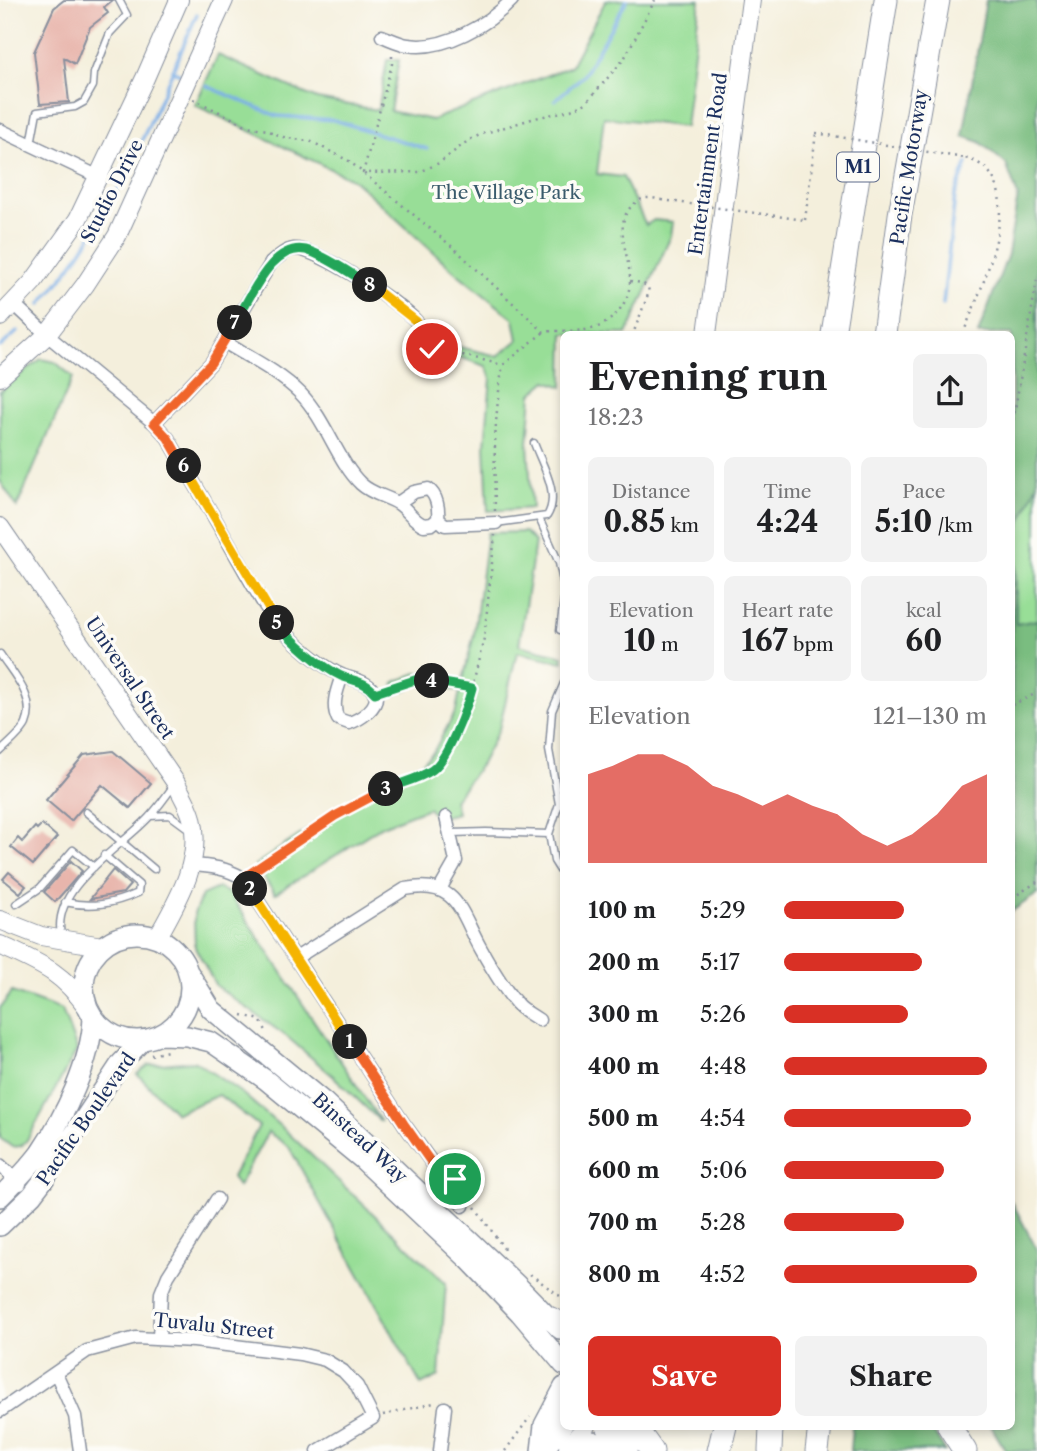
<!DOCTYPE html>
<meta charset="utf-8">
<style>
body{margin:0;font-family:"Libre Caslon Text",serif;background:#f2f2f2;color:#202124;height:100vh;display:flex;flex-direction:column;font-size:26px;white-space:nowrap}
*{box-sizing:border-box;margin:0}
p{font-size:23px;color:#757577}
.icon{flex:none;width:38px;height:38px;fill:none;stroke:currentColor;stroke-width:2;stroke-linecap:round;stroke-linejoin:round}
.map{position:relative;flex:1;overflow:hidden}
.side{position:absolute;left:560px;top:331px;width:455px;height:1099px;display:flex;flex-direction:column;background:#fff;border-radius:10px;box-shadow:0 4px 10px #0003}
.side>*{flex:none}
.pin{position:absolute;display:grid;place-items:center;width:60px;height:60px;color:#fff;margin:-30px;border:4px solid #fff;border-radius:50%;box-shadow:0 2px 7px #0007}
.km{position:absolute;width:35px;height:35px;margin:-18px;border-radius:50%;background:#222;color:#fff;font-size:19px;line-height:35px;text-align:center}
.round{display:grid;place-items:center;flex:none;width:74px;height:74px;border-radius:10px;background:#f2f2f2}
.headline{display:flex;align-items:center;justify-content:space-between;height:119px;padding:0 28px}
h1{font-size:38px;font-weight:800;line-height:52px}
.metrics{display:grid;grid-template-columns:repeat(3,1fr);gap:10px;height:119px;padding:7px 28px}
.metrics div{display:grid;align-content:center;border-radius:10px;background:#f2f2f2;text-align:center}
.metrics b{font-size:30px;font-weight:800}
.metrics small{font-size:19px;font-weight:400}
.metrics p{font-size:19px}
.chart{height:196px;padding:14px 28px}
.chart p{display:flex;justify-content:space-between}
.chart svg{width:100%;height:126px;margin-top:7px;fill:#d93025;opacity:.7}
.action{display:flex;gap:14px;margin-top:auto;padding:14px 28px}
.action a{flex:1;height:80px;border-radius:10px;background:#d93025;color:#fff;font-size:28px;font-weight:800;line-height:80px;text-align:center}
.action a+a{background:#f2f2f2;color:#202124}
ul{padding:0 28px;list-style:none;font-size:23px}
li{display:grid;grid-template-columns:112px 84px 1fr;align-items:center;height:52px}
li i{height:18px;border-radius:9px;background:#d93025}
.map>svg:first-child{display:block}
</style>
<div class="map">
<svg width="1037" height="1451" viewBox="0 0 1037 1451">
<rect width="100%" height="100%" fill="#fdfcf7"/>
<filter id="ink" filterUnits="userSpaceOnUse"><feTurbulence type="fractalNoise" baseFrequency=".0143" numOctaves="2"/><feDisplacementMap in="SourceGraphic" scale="14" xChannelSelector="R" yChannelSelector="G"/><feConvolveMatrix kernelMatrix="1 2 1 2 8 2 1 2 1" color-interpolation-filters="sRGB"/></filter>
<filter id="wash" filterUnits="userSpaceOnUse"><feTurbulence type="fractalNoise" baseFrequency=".00686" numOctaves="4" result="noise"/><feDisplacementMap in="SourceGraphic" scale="28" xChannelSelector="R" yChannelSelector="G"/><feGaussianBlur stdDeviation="1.57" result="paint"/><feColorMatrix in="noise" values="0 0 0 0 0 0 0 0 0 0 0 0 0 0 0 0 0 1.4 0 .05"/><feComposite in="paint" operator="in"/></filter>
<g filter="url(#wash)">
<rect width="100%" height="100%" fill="#f4efdc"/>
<path fill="#98de97" stroke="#5a867a" stroke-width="2" d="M606 0H700L685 127 604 117 597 174 623 177 646 225 654 220 673 222 671 236 627 334H564L563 387 547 381 532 394 528 443 532 508 488 511 485 445 491 378 486 366 453 355 455 346 498 356 518 340 514 319 454 271 354 180 195 105 218 55 317 99 378 110 387 60H399L390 111 432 120 571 66Z
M41 359 55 362 73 377 17 507 0 481V391Z
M1037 484V620L1016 625 1015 536Z
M525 532 535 542 519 645 563 656V662L517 652 499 729 481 764 454 800 457 813 437 818 428 808 382 826 275 894 255 865 357 797 413 772 434 751 456 711 460 691 418 684 393 695 395 682 417 673 463 680 474 634 487 533Z
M218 888 229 893 381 1122 333 1076 286 1036 216 986 195 947 194 914 202 895Z
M12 992 62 1010 77 1050 27 1140 21 1146 12 1147 0 1138V1008Z
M195 1061 243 1094 287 1132 446 1283 439 1376 421 1385 289 1147 268 1132 238 1187 232 1177 259 1126 219 1095 176 1113 137 1074 149 1065Z"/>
<path fill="#7abd80" stroke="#4a766f" stroke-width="2" d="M986 0H1037V484L1015 536 1016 624 1037 620V894L1012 911V334H978L1008 254 1018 196 1006 164 980 142 963 136Z
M1012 1202 1037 1250V1451H1006L991 1426H1012Z
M852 1426H930L945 1451H850Z"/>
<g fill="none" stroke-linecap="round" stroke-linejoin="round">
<path stroke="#79ade6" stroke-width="3.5" d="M172 70 180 74
M207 86 277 116 334 120 427 149
M555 100 583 76 627 0
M41 304C114 221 153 115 197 14
M943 304 955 195 967 163
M0 347 17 332"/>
</g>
<g id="blocks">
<path fill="#e8b5ac" d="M64 0H113L104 7 108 13 90 27 75 64 64 58 69 102 40 104 34 52 54 8Z
M113 751 151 783 130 808 102 785 71 821 46 800 84 755Z
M42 824 57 837 33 865 11 847 18 838 22 842 35 827 37 829Z
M71 861 82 871 55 902 44 892Z
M113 870 130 885 123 893 90 899Z
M9 872 26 886 20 893 3 879Z"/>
</g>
</g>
<g filter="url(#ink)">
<use href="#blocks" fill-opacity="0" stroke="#888f9d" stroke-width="2"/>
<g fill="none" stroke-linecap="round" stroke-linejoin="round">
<defs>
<path id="lane" d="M31 144 37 112 75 107 84 102 93 86 94 73 110 33 127 15 119 0
M539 518 559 563 564 586
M496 523 547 516C561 494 542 465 534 443
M560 630 564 599
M0 654C13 674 37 698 26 724 22 733 8 744 0 752
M86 812 154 869
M150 816 170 815 189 829
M451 833 486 832 549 834 559 804 549 750 552 711 564 683
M549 834 554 861 564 877
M65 902C92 908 113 904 138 893L139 885 104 855
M16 904 40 888 73 850 94 867
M61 935C51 886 123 847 151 815 159 806 167 795 174 785"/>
<path id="street" d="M382 36C390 39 400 44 408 45 444 51 489 24 512 0
M0 130 97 176
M13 303 47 335 154 423 168 438C191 478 215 518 238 559 252 583 265 610 284 631 297 645 326 670 344 676 355 680 370 682 375 694 380 707 359 720 349 723L338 719C331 705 337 690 342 676
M224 342C250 358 279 372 301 394 326 420 338 462 361 484 373 495 387 496 399 504 408 510 413 521 424 525L432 524 438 519C439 509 437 495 428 489L414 492 398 503
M154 423 211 363 271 263C278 257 285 250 294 249 316 247 400 303 416 321 422 328 427 340 432 349
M438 519 445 525 496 523
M191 865C211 866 226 868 243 878L404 1124 463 1206
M440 889 456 861 446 817
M296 958 405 889C458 879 460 912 481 949 491 967 503 988 517 1004 522 1010 532 1015 539 1020
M0 1165 20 1184
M159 1339 161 1293 168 1276 217 1199
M56 1373 75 1416 80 1451
M0 1411 87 1351 136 1338 194 1341 300 1354 325 1360 343 1371 357 1386 373 1418 318 1451
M440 1451 445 1408"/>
<path id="secondary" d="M0 317 33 282 78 219 145 78 179 0
M707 334 751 0
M0 377 47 335 85 285 117 236 224 0
M0 527 176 783C181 794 189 806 192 818 203 860 177 902 157 938
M0 920 41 936 102 946
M0 945C40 964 60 970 87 1007
M568 1448 586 1426
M544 1451 564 1424"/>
<path id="primary" d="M84 987a53 53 0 1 1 106 0a53 53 0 1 1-106 0Z
M189 973 211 1009 324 1102 516 1284 560 1329
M162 1035 187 1036 211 1042 266 1080 363 1160 469 1260 520 1313 564 1365
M0 1197C14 1183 28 1169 40 1153 65 1116 91 1062 93 1018
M0 1226 32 1195 45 1178 121 1063 142 1041
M541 1451 544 1425 564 1387"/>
<path id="highway" d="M833 334 886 0
M884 334 900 215 938 0
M551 1319 564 1325
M608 1426 626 1451
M634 1426 652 1451
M949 1426 965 1451
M572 1443H592L612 1451
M719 1451 725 1426
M770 1451 771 1426
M817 1451 820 1426"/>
</defs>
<use href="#lane" stroke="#888f9d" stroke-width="9"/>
<use href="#street" stroke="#888f9d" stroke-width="15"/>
<use href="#secondary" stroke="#888f9d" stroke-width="20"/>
<use href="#primary" stroke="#888f9d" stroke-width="22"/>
<use href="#highway" stroke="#888f9d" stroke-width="25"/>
<path stroke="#888f9d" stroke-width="2.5" stroke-dasharray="2 5" stroke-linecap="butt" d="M392 56V64L363 173 420 172 439 163 469 140 482 134 535 118 571 110 586 103 624 59 655 0
M193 99 248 126 267 130 283 137 312 142 349 161 456 250 544 332C562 329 586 334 602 325 618 316 629 300 630 282 631 257 611 224 633 205 642 196 651 197 662 200
M805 220 816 133
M630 281 642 283 648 287 649 292 633 334
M963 334C979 292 1037 174 964 158
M442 350 503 365
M1012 427 1037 279
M495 511C494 462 494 414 503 365L544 332
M386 689 418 679 472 688
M1012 705 1037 693
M251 873 335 816 383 790 434 769 452 739 467 708 484 638 495 535
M1012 898 1037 882
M242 1015 260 1020 268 1034
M151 1055 168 1051
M475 1207 507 1253
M530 1274 564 1299
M383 1415 434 1403
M505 1451 530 1417"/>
<use href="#lane" stroke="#fff" stroke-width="6"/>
<use href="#street" stroke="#fff" stroke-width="12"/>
<use href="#secondary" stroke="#fff" stroke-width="18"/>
<use href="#primary" stroke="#fff" stroke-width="19"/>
<use href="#highway" stroke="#fff" stroke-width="23"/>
<path stroke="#888f9d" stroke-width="2.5" stroke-dasharray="2 5" stroke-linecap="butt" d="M816 133 964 158
M662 200 805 220"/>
</g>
</g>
<g fill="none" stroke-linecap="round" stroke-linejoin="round" filter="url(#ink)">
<defs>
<path id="split-1" d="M350 1042 404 1124 447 1185 455 1179"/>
<path id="split-2" d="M250 889 350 1042"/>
<path id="split-3" d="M250 889 243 878 335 816 386 789"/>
<path id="split-4" d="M386 789C400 783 419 779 432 770 448 759 467 707 472 688L432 681"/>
<path id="split-5" d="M277 623C292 641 320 666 341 676 354 681 365 681 375 693L418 679 432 681"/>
<path id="split-6" d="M184 466 277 623"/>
<path id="split-7" d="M184 466 168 438 154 423 211 363 235 323"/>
<path id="split-8" d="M235 323C251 297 274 236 312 252 332 260 351 274 370 285"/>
<path id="split-9" d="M370 285 416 321 432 349"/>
</defs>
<use href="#split-1" stroke="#fff" stroke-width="14"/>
<use href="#split-2" stroke="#fff" stroke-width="14"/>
<use href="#split-3" stroke="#fff" stroke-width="14"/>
<use href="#split-4" stroke="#fff" stroke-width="14"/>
<use href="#split-5" stroke="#fff" stroke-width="14"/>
<use href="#split-6" stroke="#fff" stroke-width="14"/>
<use href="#split-7" stroke="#fff" stroke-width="14"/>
<use href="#split-8" stroke="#fff" stroke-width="14"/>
<use href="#split-9" stroke="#fff" stroke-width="14"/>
<use href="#split-1" stroke="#f0652b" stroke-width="9"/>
<use href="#split-2" stroke="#f5b400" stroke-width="9"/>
<use href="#split-3" stroke="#f0652b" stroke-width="9"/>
<use href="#split-4" stroke="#22a559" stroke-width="9"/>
<use href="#split-5" stroke="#22a559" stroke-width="9"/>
<use href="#split-6" stroke="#f5b400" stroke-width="9"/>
<use href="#split-7" stroke="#f0652b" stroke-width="9"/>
<use href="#split-8" stroke="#22a559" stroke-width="9"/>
<use href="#split-9" stroke="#f5b400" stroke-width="9"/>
</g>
<g text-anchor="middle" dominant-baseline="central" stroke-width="7" stroke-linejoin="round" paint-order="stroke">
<rect fill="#fdfcf7" stroke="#5f6c8c" stroke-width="2" x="837" y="152.5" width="42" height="29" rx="5"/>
<g font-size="18" font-weight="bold" fill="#1b2f5e">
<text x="858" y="167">M1</text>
</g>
<g font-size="19" fill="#1b2f5e" stroke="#fdfcf7">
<text transform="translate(708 164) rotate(-82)">Entertainment Road</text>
<text transform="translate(909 167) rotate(-81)">Pacific Motorway</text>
<text transform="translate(112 191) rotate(-63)">Studio Drive</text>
<text transform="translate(130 678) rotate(56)">Universal Street</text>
<text transform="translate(86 1119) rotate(-55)">Pacific Boulevard</text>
<text transform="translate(360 1138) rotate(43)">Binstead Way</text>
<text transform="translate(214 1326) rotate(6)">Tuvalu Street</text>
</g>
<g font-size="19" fill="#3a5b6c" stroke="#fdfcf7">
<text x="506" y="192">The Village Park</text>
</g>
</g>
</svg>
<div class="pin" style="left:455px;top:1179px;background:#1e9e55"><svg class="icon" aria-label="arrive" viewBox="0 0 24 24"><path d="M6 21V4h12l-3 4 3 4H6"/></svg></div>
<div class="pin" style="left:432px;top:349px;background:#d93025"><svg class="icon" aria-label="check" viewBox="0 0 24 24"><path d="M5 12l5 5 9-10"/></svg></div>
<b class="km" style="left:350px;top:1042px">1</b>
<b class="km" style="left:250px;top:889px">2</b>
<b class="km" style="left:386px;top:789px">3</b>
<b class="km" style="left:432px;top:681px">4</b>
<b class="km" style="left:277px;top:623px">5</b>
<b class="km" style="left:184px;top:466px">6</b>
<b class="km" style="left:235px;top:323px">7</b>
<b class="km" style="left:370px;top:285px">8</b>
<section class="side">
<div class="headline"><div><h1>Evening run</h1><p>18:23</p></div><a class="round"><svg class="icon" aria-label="share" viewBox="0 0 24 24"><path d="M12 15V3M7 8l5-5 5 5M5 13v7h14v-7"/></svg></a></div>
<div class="metrics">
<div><p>Distance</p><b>0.85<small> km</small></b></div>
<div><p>Time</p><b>4:24</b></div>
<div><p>Pace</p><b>5:10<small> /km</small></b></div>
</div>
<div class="metrics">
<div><p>Elevation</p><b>10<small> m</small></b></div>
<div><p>Heart rate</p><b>167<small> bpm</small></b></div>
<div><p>kcal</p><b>60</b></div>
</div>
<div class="chart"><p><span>Elevation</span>121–130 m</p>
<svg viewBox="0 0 160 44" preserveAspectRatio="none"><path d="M0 44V13L10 10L20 6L30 6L40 10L50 17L60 20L70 24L80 20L90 24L100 27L110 34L120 38L130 34L140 27L150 17L160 13V44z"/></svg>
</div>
<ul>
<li><b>100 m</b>5:29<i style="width:59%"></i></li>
<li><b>200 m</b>5:17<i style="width:68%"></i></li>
<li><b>300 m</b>5:26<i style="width:61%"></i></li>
<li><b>400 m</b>4:48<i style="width:100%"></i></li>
<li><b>500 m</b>4:54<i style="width:92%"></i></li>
<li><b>600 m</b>5:06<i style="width:79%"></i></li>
<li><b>700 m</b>5:28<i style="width:59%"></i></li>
<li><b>800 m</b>4:52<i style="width:95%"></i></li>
</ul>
<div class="action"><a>Save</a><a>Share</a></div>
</section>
</div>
